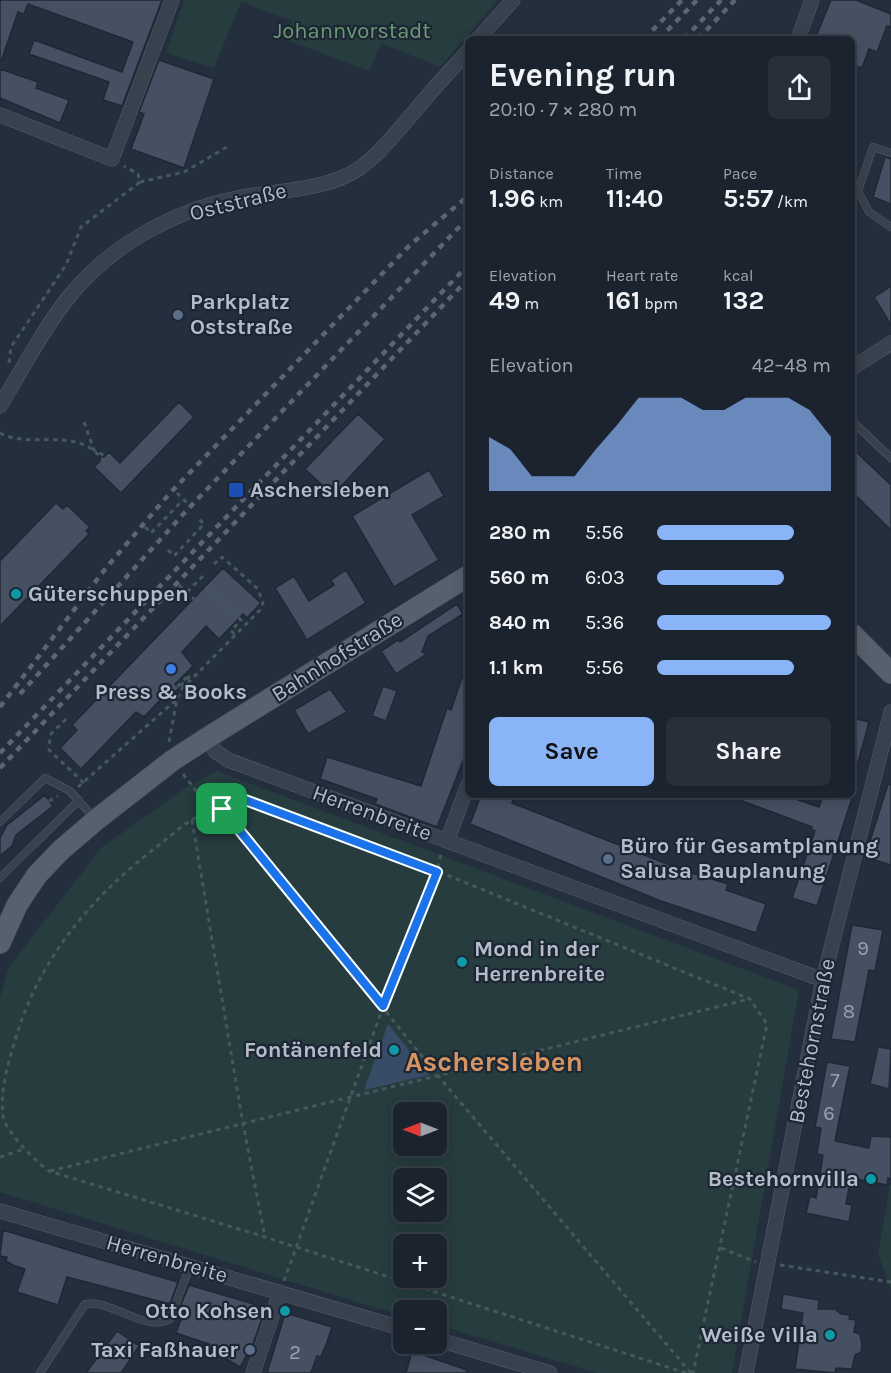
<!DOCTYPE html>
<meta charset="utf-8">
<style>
body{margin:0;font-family:Karla,sans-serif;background:#282f3a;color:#f1f3f6;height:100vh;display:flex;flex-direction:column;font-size:22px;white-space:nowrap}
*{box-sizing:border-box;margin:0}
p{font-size:20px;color:#a0a4aa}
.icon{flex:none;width:33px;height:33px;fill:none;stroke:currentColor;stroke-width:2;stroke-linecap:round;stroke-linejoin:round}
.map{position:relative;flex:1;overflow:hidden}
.drawer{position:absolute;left:465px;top:36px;width:390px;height:762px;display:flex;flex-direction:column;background:#1b232e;border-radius:9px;box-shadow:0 3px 15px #0003,0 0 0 2px #39404a}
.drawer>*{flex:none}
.needle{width:39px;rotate:270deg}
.buttons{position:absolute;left:393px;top:1102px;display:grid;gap:12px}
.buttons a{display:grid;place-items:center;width:54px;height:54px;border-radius:9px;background:#1b232e;box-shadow:0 3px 15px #0003,0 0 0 2px #39404a;font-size:30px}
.pin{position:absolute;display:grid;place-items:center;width:51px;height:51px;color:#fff;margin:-26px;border-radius:12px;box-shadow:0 3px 9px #0006}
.round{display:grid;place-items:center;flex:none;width:63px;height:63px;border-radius:9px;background:#282f3a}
.headline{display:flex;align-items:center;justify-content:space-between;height:102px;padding:0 24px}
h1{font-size:33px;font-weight:700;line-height:45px}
.stats{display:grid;grid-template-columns:repeat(3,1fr);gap:9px;height:102px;padding:6px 24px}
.stats div{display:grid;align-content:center}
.stats b{font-size:26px;font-weight:700}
.stats small{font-size:16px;font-weight:400}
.stats p{font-size:16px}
.chart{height:168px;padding:12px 24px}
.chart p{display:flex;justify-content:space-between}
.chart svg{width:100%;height:108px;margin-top:6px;fill:#8ab4f8;opacity:.7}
.action{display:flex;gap:12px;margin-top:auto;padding:12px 24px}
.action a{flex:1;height:69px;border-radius:9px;background:#8ab4f8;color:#111;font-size:24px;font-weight:700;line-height:69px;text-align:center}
.action a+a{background:#282f3a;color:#f1f3f6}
ul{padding:0 24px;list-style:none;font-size:20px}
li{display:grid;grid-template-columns:96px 72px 1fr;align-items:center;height:45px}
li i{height:15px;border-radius:8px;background:#8ab4f8}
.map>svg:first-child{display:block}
</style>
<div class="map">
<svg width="891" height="1373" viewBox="0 0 891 1373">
<rect width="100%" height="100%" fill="#242f3e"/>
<path fill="#263c3f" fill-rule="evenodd" d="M184 0H498L440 67 381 43 369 71 287 40 292 21 241 2 214 68 166 53Z
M217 771 799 990 732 1373H598L437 1325 436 1311H404L403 1316 0 1192V997L9 967 102 847 190 785ZM404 1113H436V1146H404ZM404 1179H436V1212H404ZM404 1245H436V1278H404Z
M890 1185H891V1290L878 1254Z"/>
<path fill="#394c67" d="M388 1024 429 1075 364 1090Z"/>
<path fill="#455162" stroke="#1f2835" stroke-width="1.5" d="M0 0H162L122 106 103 100 109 82 29 54 34 40 122 72 133 42 28 4 24 14 18 12 2 59H0Z
M831 0H856L891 14V27L887 26 877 52 869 49 862 68 852 65V39H815Z
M159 60 214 79 184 168 131 149 144 114 139 112Z
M0 69 38 82 36 88 69 100 60 123 0 98Z
M885 157 891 159V204L873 197Z
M891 286V325L874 297Z
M179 402 194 417 121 493 94 467 109 452 120 463Z
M358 414 385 439 333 495 305 469Z
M852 448 891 485V530L852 492Z
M429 470 444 496 412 515 439 560 394 587 352 516Z
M56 503 63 509 67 505 90 527 86 531 89 534 0 626V561Z
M223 568 261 603 247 618 243 614 219 639 206 626 182 652 193 666 175 684 179 688 166 702 162 698 144 717 136 712 81 769 60 748 77 730 72 725Z
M346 570 366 603 307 640 275 588 294 576 309 601 334 585 331 580Z
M457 604 463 614 428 636 422 652 427 654 396 674 381 651 398 640 400 642Z
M466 666 468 748 437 827 375 804 377 799 320 779 327 757 421 786 447 708 451 710Z
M383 686 397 691 386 721 372 716Z
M330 689 347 712 308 734 294 710Z
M852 718 869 722 856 770H852Z
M888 784 891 785V865L865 857Z
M45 795 53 806 16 835 12 846 0 856V838L7 825Z
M481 795H515L512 803 530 810 685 871 728 884 726 890 766 904 756 933 661 901 470 824Z
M726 795H784L819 807 823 795H853L817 906 792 898 815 831 811 829 812 827Z
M852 925 883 930 875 971 869 970 855 1042 831 1039Z
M878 1047 891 1049 889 1089 870 1084Z
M827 1062 850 1066 835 1141 869 1148 871 1136 891 1137V1179L888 1178 887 1185 851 1178 846 1204 852 1205 849 1222 806 1213 810 1196 816 1198 823 1155 817 1154 821 1128 815 1127Z
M3 1230 95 1258 178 1282 170 1304 67 1277 58 1305 17 1292 25 1269 15 1266 6 1261 7 1257 0 1256Z
M189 1285 260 1306 264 1313 253 1344 240 1367 208 1348 209 1344 176 1333 185 1309 180 1307Z
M783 1294 819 1300 818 1309H835L841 1314 850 1315 849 1319 856 1320 854 1332 860 1334 862 1345 861 1352 855 1355 852 1369 836 1368 835 1373 795 1369 803 1313 781 1309Z
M289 1314 332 1327 327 1342 321 1357 317 1356 311 1373H267L284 1317Z
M117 1331 139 1346 121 1373H86Z
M412 1351 467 1370 466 1373H406Z"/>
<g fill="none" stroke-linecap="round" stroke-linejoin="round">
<defs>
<path id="lane" d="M852 188 858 191 873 147 891 153
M858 191 869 212 891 227
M852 421 891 458
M0 822 45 778 70 791 95 819
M0 878 79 800
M40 1373 85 1304C112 1299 144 1333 170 1319L190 1266"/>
<path id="street" d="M478 39 513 0
M798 39 812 0
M0 115 112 159 172 0
M852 368 891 343
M0 406C22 370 42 331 68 298 109 246 173 211 237 198 277 190 326 191 360 168 381 153 397 131 414 112 431 91 450 71 468 51
M206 738 215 751 228 760 823 980
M447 841 468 785
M0 1211 404 1329
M436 1339 550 1373
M253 1373 280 1292
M746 1373 823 980 891 712"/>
<path id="primary" d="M852 634 891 673
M0 943 17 905 37 875 61 850 96 820 173 760 215 733 468 576"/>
</defs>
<use href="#lane" stroke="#565f6c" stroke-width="8"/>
<use href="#street" stroke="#565f6c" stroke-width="15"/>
<use href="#primary" stroke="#414a57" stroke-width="22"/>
<path stroke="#44595c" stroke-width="3" stroke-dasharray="4.5 4.5" stroke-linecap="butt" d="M140 182 184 172 229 146
M9 363 11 347 66 265 81 227 140 182 138 174 124 166
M84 422 94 450 105 456
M0 433C28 448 66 430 93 450 101 456 108 467 115 474
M177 493 187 503
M145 527 151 533 183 500
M168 550 174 556 204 524 198 518
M179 585 194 599
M206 587 241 620 231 631 236 635
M187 592 206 573
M171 693 189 675 190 676 180 687 182 689
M66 719 50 735 49 750 85 784
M169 742 177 699 182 689 260 610 263 603 258 589 222 557 214 564
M183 774 211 810
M78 787 177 699 173 696
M49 801 58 796
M222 809 438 1076 691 1373
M192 820 243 1124 265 1237
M0 1157 24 1149
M50 1171 749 999
M721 1248 756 1262
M780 1265 891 1282
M284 1281 383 1007 437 871 441 853
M686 1373 265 1237 49 1171C36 1162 5 1131 3 1116 0 1093 7 1066 14 1044 38 959 90 898 159 845 178 830 197 811 222 809L232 795 437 871 750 999 767 1024 693 1373"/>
<use href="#lane" stroke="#38414e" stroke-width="7"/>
<use href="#street" stroke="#38414e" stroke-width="14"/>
<use href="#primary" stroke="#56606e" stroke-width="21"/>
<path stroke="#5a6575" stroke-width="4.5" stroke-dasharray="6 6" stroke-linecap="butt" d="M644 39 682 0
M659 39 697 0
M684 39 721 0
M698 39 735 0
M20 694 188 509 468 218
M0 707 106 568 170 493 410 245 468 196
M0 753 468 265
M0 768 468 279"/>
</g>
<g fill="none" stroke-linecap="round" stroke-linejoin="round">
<defs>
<path id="route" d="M232 795 437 872 383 1006 222 809Z"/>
</defs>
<use href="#route" stroke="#fff" stroke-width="12"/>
<use href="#route" stroke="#1a73e8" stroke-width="8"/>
</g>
<g fill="#5c6f8a" stroke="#1d2633" stroke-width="2">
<circle cx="178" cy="315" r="6"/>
<circle cx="608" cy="859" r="6"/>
<circle cx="250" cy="1350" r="6"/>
</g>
<rect fill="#1a4fb4" stroke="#1d2633" stroke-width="2" x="228" y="482" width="16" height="16" rx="3"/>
<g fill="#0f9aa8" stroke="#1d2633" stroke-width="2">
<circle cx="16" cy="594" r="6"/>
<circle cx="462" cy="962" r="6"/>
<circle cx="394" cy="1050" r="6"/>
<circle cx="871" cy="1179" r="6"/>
<circle cx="285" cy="1311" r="6"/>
<circle cx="830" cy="1335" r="6"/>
</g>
<circle fill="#3f7fe0" stroke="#1d2633" stroke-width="2" cx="171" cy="669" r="6"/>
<g text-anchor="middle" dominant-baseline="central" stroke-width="4.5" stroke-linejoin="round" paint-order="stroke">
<g font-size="20" fill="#98a1af">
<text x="863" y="948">9</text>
<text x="849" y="1011">8</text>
<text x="835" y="1080">7</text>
<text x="829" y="1113">6</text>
<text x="295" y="1352">2</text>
</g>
<g font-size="22" fill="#6b9a76" stroke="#1d2633">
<text x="352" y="31">Johannvorstadt</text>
</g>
<g font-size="22" fill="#b4bcc9" stroke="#1d2633">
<text transform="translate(238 202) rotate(-14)">Oststraße</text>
<text transform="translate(337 657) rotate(-32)">Bahnhofstraße</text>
<text transform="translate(372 813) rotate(20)">Herrenbreite</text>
<text transform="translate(812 1041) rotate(-79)">Bestehornstraße</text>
<text transform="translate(167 1259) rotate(16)">Herrenbreite</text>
</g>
<g font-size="22" font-weight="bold" fill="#b4bcc9" stroke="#1d2633" text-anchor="start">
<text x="190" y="302">Parkplatz<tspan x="190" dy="25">Oststraße</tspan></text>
<text x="250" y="490">Aschersleben</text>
<text x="28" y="594">Güterschuppen</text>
<text x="171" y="692" text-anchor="middle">Press &amp; Books</text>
<text x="620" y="846">Büro für Gesamtplanung<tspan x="620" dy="25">Salusa Bauplanung</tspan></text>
<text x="474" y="949">Mond in der<tspan x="474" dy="25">Herrenbreite</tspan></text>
<text x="382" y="1050" text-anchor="end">Fontänenfeld</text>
<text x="859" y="1179" text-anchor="end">Bestehornvilla</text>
<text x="273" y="1311" text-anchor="end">Otto Kohsen</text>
<text x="818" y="1335" text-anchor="end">Weiße Villa</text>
<text x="238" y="1350" text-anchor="end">Taxi Faßhauer</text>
</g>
<g font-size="28" font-weight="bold" fill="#d59563" stroke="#1d2633">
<text x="494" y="1061">Aschersleben</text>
</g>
</g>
</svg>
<div class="buttons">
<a><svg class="needle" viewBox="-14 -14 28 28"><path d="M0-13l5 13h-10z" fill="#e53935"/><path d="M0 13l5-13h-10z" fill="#a0a4aa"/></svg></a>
<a><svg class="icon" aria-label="layers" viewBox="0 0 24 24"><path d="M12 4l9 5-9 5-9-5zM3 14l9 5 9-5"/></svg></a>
<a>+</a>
<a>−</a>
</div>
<div class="pin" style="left:222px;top:809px;background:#1e9e55"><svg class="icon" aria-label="arrive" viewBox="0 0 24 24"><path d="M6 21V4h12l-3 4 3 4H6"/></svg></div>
<section class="drawer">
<div class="headline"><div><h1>Evening run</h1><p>20:10 · 7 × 280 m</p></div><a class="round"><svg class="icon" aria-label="share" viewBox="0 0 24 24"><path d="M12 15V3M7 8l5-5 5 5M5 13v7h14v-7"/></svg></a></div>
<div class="stats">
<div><p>Distance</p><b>1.96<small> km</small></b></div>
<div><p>Time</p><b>11:40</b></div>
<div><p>Pace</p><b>5:57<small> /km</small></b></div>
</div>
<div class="stats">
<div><p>Elevation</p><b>49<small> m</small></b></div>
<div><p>Heart rate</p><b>161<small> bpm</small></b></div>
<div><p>kcal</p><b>132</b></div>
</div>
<div class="chart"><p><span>Elevation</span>42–48 m</p>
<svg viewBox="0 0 160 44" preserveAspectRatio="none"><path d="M0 44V22L10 27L20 38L30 38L40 38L50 27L60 17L70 6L80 6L90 6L100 11L110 11L120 6L130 6L140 6L150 11L160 22V44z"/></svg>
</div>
<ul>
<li><b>280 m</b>5:56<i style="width:79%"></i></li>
<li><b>560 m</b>6:03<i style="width:73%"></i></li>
<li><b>840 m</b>5:36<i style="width:100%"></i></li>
<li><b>1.1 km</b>5:56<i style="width:79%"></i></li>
</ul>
<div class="action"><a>Save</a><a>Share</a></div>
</section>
</div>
